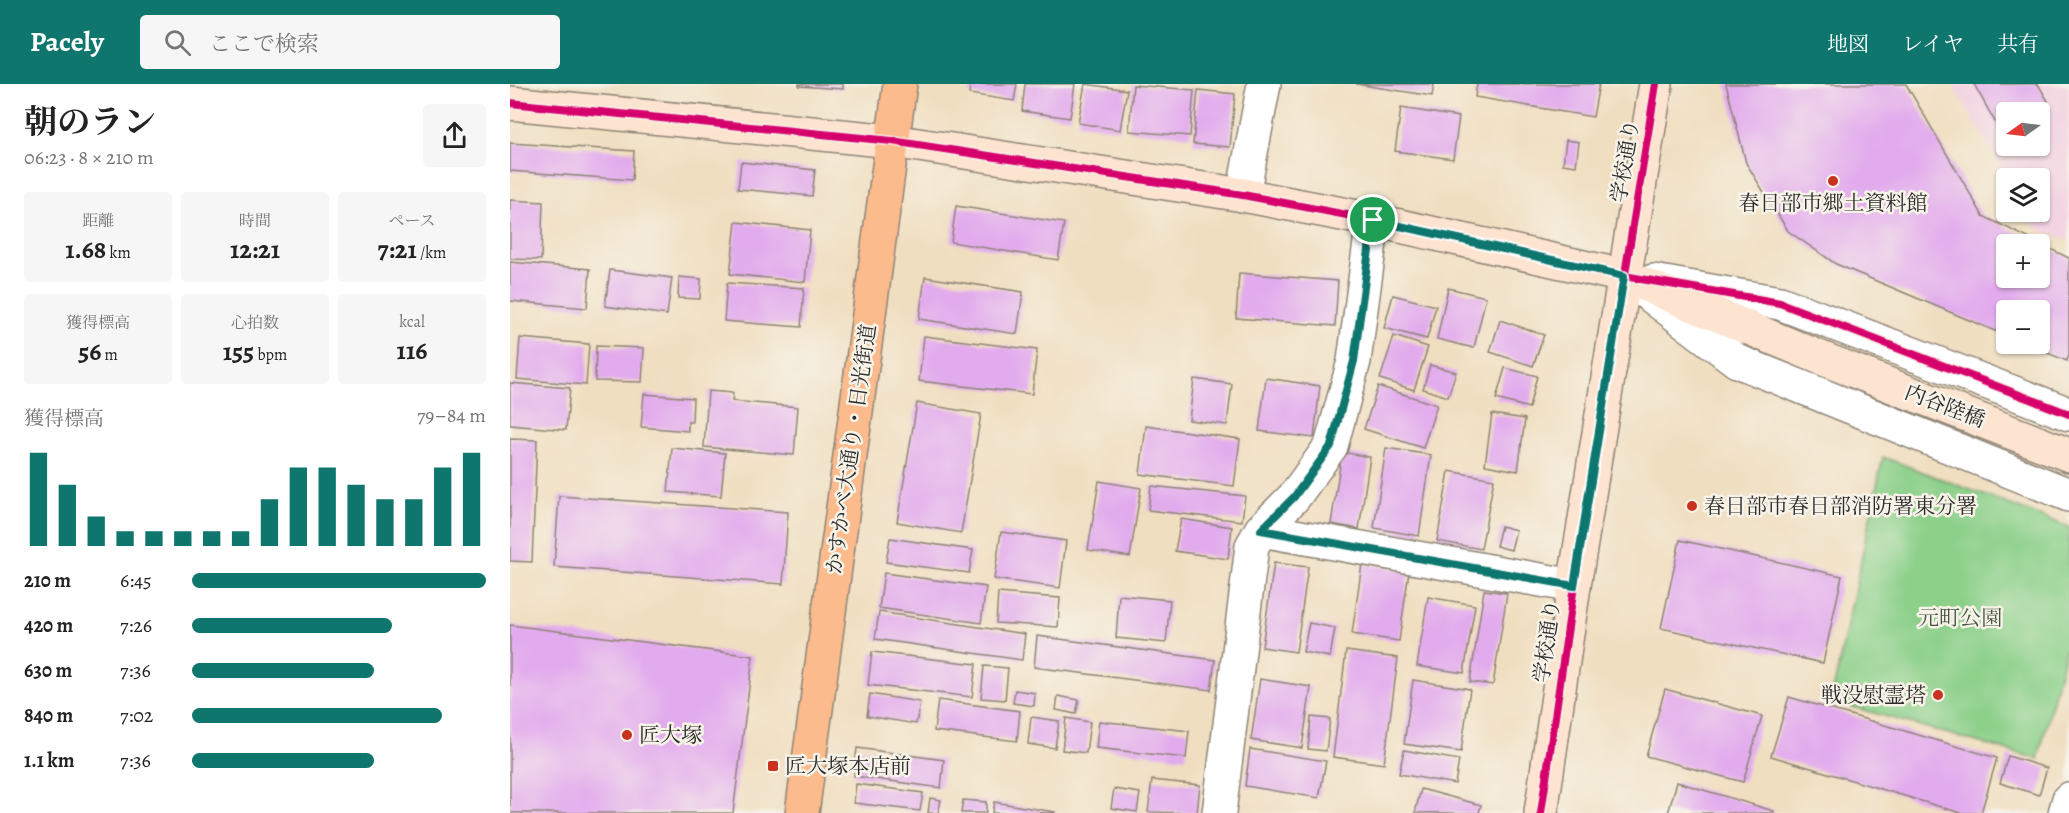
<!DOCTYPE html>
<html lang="ja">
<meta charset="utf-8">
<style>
body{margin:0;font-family:Alegreya,"Noto Serif JP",serif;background:#f6f6f6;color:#222;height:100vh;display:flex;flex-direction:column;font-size:22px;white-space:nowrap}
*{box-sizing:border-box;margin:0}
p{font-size:20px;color:#767676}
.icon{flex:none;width:33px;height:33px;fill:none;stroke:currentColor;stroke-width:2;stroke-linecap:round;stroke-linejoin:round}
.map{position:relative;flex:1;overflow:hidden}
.side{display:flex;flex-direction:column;background:#fff;width:510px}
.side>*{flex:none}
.needle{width:39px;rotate:256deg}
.controls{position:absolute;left:1486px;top:18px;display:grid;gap:12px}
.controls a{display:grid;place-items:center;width:54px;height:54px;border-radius:6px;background:#fff;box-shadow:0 2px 4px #0004;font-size:30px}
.pin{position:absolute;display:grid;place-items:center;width:51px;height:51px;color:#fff;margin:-26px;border:3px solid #fff;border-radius:50%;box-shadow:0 2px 6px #0007}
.round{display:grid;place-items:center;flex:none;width:63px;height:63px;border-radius:6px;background:#f6f6f6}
.summary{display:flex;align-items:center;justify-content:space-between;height:102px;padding:0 24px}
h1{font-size:33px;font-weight:700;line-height:45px}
.stats{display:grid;grid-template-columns:repeat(3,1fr);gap:9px;height:102px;padding:6px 24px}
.stats div{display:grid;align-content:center;border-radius:6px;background:#f6f6f6;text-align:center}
.stats b{font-size:26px;font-weight:700}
.stats small{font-size:16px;font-weight:400}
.stats p{font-size:16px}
.chart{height:168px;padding:12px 24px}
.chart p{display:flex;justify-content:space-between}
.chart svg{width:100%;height:108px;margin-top:6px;stroke:#0f766e;stroke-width:6}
ul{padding:0 24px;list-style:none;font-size:20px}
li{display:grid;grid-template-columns:96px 72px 1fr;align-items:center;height:45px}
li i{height:15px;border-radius:8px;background:#0f766e}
header{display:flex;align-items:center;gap:36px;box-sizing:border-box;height:84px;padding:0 30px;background:#0f766e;color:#fff}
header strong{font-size:28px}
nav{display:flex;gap:33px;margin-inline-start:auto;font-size:21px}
.search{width:420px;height:54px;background:#f6f6f6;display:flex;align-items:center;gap:15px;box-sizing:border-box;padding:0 21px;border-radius:6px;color:#767676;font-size:22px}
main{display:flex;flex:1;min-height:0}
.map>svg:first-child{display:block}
</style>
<header>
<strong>Pacely</strong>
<div class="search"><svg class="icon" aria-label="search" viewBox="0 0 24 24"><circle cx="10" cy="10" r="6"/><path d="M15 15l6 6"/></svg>ここで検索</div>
<nav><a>地図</a><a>レイヤ</a><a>共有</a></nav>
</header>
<main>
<section class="side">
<div class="summary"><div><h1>朝のラン</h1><p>06:23 · 8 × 210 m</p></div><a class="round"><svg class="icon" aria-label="share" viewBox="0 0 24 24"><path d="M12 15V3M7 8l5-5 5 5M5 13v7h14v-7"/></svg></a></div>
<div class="stats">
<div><p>距離</p><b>1.68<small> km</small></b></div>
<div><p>時間</p><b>12:21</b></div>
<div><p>ペース</p><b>7:21<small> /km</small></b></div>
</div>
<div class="stats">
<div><p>獲得標高</p><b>56<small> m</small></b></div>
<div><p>心拍数</p><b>155<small> bpm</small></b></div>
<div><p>kcal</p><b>116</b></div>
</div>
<div class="chart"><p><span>獲得標高</span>79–84 m</p>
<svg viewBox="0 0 160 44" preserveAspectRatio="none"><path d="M5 44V6M15 44V19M25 44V32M35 44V38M45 44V38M55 44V38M65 44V38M75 44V38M85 44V25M95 44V12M105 44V12M115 44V19M125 44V25M135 44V25M145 44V12M155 44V6"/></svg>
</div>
<ul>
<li><b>210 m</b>6:45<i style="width:100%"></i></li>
<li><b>420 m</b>7:26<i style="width:68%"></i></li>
<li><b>630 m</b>7:36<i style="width:62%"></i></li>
<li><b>840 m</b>7:02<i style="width:85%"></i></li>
<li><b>1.1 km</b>7:36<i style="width:62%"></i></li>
</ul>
</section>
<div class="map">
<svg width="1559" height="729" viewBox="0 0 1559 729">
<rect width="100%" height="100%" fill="#f7f3e8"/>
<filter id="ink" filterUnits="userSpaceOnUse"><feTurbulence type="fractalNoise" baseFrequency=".0167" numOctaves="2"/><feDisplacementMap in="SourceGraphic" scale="12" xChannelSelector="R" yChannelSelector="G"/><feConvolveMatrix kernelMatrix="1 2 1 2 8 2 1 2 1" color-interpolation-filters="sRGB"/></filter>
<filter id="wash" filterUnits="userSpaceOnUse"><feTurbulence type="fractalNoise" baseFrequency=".008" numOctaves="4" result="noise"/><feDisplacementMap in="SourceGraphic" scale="24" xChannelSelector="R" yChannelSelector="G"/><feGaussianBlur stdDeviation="1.35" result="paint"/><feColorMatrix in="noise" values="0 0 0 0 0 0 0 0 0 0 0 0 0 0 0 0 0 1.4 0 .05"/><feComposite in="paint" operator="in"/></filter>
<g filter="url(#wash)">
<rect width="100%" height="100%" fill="#f0dec0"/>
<path fill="#f2cfe1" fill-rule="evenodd" d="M1442 0H1559V156L1527 145 1517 128H1530V94H1498ZM1497 28H1530V62H1497Z"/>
<path fill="#8cd08a" stroke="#5c7e5a" stroke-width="1.5" d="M1373 373 1559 443V553L1528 675 1321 617Z"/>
<g id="blocks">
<path fill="#e2abed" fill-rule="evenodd" d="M289 0H333V5L289 2Z
M461 0H507L504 17 459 10Z
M515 0H565L560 34 512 27Z
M575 0 617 6 610 46 568 39Z
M846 0H924L922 12Z
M967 0H1089L1083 33 965 13Z
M1216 0H1396L1473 132 1559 174V270L1557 277 1515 260H1530V226H1497V252L1326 180 1278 147 1236 79ZM1497 160H1530V194H1497Z
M1464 0H1528L1538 17 1518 28H1497V40L1489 45Z
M623 1 684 6 680 52 619 47Z
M688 6 725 10 720 63 683 60Z
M891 24 949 33 943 75 885 67Z
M1056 56 1069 58 1066 82 1053 80Z
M0 59 124 67 122 96 0 87Z
M231 78 305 86 302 112 228 105Z
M0 116 33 118 31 176 0 175Z
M446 122 554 139 548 176 441 158Z
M226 138 300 146 295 198 220 190Z
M0 178 80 185 77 224 0 217Z
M100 186 162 194 157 231 95 222Z
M729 189 828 197 825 242 726 234Z
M169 193 191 195 190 215 168 214Z
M415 193 513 208 507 250 409 235Z
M217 199 294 204 291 243 214 237Z
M938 204 976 213 964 264 927 255Z
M883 211 926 222 917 255 874 244Z
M990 236 1034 251 1023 282 980 268Z
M414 252 527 266 522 310 409 297Z
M884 252 918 263 904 306 870 295Z
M10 254 79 260 76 301 7 295Z
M86 262 134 264 132 298 85 297Z
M920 281 946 288 938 313 913 305Z
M995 284 1027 292 1019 324 986 315Z
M756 294 810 302 804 354 749 347Z
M684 295 722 300 717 341 679 336Z
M0 299 60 304 56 346 0 341Z
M868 302 927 321 913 364 854 345Z
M198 307 223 309 222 317 288 323 284 371 194 363Z
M134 310 183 314 182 338H178V347L131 343Z
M407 319 471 330 451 449 387 438Z
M982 330 1015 335 1008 387 975 381Z
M636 342 730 355 724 402 630 390Z
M0 355 27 356 22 478 0 477Z
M162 364 215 369 211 412 158 408Z
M876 364 921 371 909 452 864 444Z
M832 368 860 373 849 445 821 440Z
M939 387 984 395 971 465 927 457Z
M589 397 631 404 620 473 578 466Z
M641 402 735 412 732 437 638 426Z
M49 412 278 428 273 500 44 483Z
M671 435 722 443 718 475 665 467Z
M991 442 1006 446 1001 466 986 462Z
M491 448 556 457 550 504 484 495Z
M380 454 463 466 459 489 376 478Z
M1170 456 1332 492 1313 579 1151 544Z
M764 479 798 483 786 568 752 563Z
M852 480 899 487 889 557 842 550Z
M374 489 476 503 471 539 369 524Z
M974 506 997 509 983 601 960 598Z
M488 509 550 514 548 543 486 539Z
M609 511 660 516 656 559 606 554Z
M918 513 965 521 954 589 907 582Z
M369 528 515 550 512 576 365 555Z
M799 539 825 544 820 573 793 568Z
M0 541 243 572 223 729H0Z
M527 552 705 576 701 606 524 583Z
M836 567 888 574 874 680 823 673Z
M362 568 466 580 462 613 358 601Z
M474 582 498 584 495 616 471 614Z
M750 595 801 603 792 664 741 656Z
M903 596 960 605 951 668 894 660Z
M1155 605 1252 632 1233 698 1136 672Z
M505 606 525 609 524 622 503 619Z
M360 610 410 618 406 640 357 632Z
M548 612 569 616 566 630 546 626Z
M1279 613 1487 674 1471 729H1451L1261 672Z
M428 616 510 627 507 657 424 647Z
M521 633 549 637 545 664 518 660Z
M801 633 820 635 816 667 798 665Z
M556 634 580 638 576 669 552 666Z
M589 637 679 647 676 674 586 664Z
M347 664 434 676 431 704 344 692Z
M740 665 816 677 809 714 735 702Z
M894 666 949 676 945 700 889 690Z
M1498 672 1537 684 1529 711 1490 699Z
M642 696 690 701 687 729 638 728Z
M1167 698 1264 727V729H1158Z
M346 700 413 709 410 727 344 719Z
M604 705 630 709 627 728 601 724Z
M911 705 971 721 969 729H905Z
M420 714 431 716 428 729H418Z
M453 716 476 718V729H451Z
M484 718 545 728 544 729H482Z"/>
</g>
</g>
<g filter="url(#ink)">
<use href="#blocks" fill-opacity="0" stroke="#8e8476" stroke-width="1.5"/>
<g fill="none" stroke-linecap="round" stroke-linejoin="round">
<defs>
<path id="street" d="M733 111 754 0
M1143 197 1270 219 1559 330
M1132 205 1227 277 1559 411
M751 446 1064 502
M709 729 742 462 751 446 784 413 821 362 844 277 863 136
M1555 729 1559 715"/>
<path id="secondary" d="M0 19 382 57 448 67 733 111 863 136 1114 192 1311 274 1559 371
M1031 729 1064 502 1146 0"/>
<path id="primary" d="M292 729 390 0"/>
</defs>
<use href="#street" stroke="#8e8476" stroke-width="36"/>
<use href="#secondary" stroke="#8e8476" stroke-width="36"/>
<use href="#primary" stroke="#8e8476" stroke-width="36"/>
<use href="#street" stroke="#fff" stroke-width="33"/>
<use href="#secondary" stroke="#fde4d1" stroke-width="33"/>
<use href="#primary" stroke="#fbbb8d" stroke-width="33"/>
<defs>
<path id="cycleway" d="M0 19 382 57 733 111 863 136 1114 192 1270 219 1559 330
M1031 729 1064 502 1146 0"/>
</defs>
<use href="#cycleway" stroke="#f7f3e8" stroke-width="11"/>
<use href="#cycleway" stroke="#d6006c" stroke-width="8"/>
</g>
</g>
<g fill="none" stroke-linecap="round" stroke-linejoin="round" filter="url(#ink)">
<defs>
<path id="route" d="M863 136 1114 192 1064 502 751 446 784 413 821 362 844 277Z"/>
</defs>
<use href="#route" stroke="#fff" stroke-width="12"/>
<use href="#route" stroke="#0f766e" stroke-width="8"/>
</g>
<g fill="#c8321e" stroke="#f7f3e8" stroke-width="2">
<circle cx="1323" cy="97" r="6"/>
<circle cx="1182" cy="422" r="6"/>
<circle cx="1428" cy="611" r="6"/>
<circle cx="117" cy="651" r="6"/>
<rect x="257" y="676" width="12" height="12" rx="3"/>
</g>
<g text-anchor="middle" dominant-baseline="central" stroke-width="5" stroke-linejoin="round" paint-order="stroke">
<g font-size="21" fill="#2b2b2b" stroke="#f7f3e8">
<text transform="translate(1115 77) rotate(-81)">学校通り</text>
<text transform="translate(1435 322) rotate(21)">内谷陸橋</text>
<text transform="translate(341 365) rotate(-82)">かすかべ大通り・日光街道</text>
<text transform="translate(1037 557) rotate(-82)">学校通り</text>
</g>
<g font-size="21" fill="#2b2b2b" stroke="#f7f3e8" text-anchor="start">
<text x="1323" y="119" text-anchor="middle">春日部市郷土資料館</text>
<text x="1194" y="422">春日部市春日部消防署東分署</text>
<text x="1416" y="611" text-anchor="end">戦没慰霊塔</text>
<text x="129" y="651">匠大塚</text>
<text x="275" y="682">匠大塚本店前</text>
</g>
<g font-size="21" fill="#435443" stroke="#f7f3e8">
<text x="1450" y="534">元町公園</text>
</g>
</g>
</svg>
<div class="controls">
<a><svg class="needle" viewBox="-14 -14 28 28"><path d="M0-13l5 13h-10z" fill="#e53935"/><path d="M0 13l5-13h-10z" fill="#767676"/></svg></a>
<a><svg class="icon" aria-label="layers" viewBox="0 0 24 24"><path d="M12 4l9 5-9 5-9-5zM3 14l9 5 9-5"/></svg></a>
<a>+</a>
<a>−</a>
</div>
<div class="pin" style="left:863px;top:136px;background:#1e9e55"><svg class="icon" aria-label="arrive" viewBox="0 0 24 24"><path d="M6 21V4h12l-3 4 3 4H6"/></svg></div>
</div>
</main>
